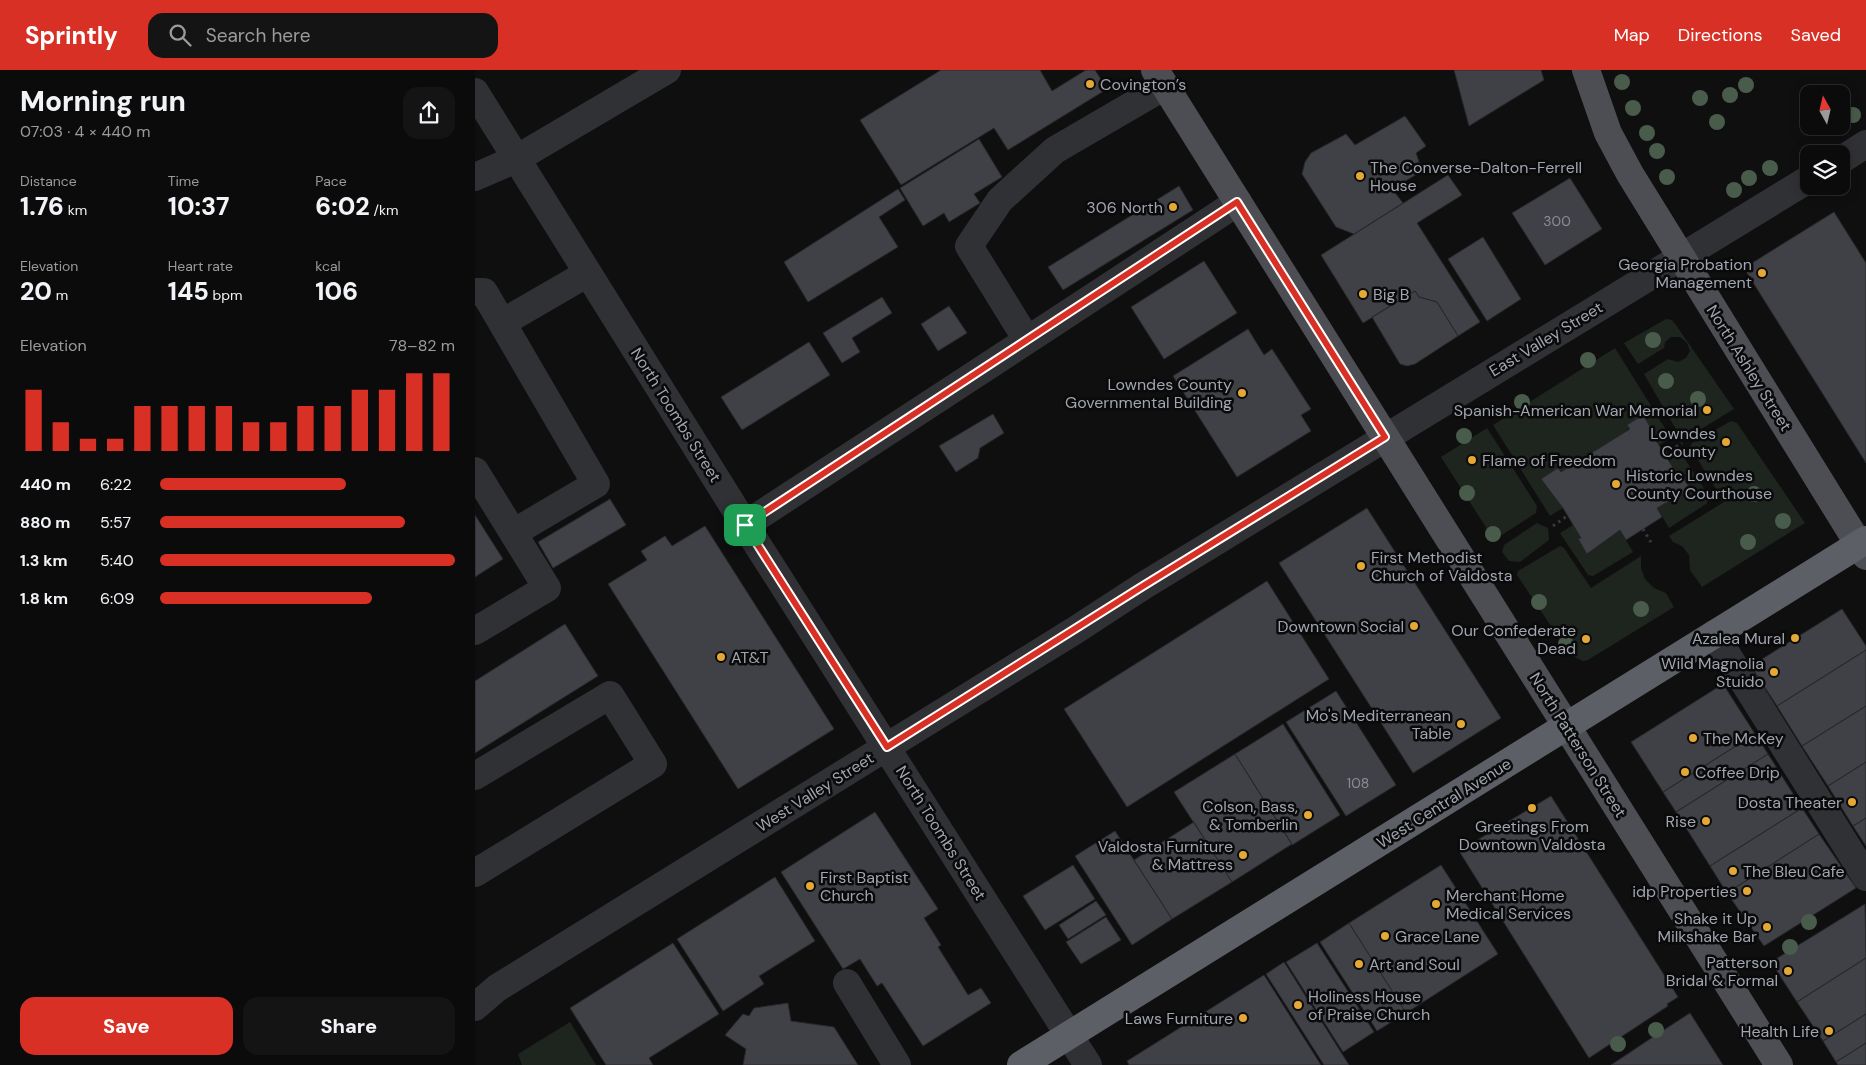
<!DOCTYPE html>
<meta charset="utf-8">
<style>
body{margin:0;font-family:"DM Sans",sans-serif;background:#141415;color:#f1f3f6;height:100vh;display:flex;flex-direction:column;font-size:19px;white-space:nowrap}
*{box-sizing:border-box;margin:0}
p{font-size:16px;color:#9a9b9d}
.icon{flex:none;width:28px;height:28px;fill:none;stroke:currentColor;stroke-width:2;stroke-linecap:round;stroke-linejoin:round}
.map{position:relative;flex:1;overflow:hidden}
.drawer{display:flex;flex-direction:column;background:#0b0b0c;width:475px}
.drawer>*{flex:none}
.needle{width:32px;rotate:352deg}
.controls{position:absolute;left:1325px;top:15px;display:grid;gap:10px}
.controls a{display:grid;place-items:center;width:50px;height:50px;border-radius:10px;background:#0b0b0c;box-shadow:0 2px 12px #0003,0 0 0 1px #2b2b2d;font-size:25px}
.pin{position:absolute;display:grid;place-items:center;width:42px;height:42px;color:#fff;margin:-21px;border-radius:10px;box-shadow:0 2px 8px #0006}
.round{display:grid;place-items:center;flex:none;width:52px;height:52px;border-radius:15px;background:#141415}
.headline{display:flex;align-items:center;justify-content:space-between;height:85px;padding:0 20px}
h1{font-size:28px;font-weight:800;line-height:38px}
.figures{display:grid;grid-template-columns:repeat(3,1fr);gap:8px;height:85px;padding:5px 20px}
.figures div{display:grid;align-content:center}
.figures b{font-size:25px;font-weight:800}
.figures small{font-size:14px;font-weight:400}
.figures p{font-size:14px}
.chart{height:140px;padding:10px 20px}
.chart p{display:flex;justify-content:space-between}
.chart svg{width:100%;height:90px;margin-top:5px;stroke:#d93025;stroke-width:6}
.cta{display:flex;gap:10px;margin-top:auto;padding:10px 20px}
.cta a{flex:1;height:58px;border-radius:15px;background:#d93025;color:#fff;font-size:20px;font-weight:800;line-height:58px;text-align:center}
.cta a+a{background:#141415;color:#f1f3f6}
ul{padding:0 20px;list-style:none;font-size:16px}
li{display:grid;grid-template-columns:80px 60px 1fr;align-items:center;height:38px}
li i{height:12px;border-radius:6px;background:#d93025}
header{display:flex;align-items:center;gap:30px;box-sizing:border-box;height:70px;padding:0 25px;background:#d93025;color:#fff}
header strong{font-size:24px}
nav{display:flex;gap:28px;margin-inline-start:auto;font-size:18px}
.search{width:350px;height:45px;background:#141415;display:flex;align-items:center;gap:12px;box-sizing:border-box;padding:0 18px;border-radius:15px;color:#9a9b9d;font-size:19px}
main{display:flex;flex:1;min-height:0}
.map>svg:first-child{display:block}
</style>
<header>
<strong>Sprintly</strong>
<div class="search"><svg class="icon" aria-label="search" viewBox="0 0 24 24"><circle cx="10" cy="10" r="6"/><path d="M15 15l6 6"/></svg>Search here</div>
<nav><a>Map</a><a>Directions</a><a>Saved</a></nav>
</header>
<main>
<section class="drawer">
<div class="headline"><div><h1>Morning run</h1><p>07:03 · 4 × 440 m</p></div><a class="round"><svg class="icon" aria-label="share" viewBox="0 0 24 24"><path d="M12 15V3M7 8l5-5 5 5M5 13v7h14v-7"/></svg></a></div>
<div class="figures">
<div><p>Distance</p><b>1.76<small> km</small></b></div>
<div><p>Time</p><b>10:37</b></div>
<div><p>Pace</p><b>6:02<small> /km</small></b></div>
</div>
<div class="figures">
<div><p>Elevation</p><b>20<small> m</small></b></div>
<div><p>Heart rate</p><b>145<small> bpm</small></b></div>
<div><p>kcal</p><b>106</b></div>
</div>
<div class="chart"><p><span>Elevation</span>78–82 m</p>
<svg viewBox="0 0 160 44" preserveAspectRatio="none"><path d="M5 44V14M15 44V30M25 44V38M35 44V38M45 44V22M55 44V22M65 44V22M75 44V22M85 44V30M95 44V30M105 44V22M115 44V22M125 44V14M135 44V14M145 44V6M155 44V6"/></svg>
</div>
<ul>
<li><b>440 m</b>6:22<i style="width:63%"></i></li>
<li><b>880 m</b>5:57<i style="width:83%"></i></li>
<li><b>1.3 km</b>5:40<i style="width:100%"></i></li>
<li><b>1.8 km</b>6:09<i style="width:72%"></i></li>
</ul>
<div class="cta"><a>Save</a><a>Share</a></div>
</section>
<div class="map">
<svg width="1391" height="995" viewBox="0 0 1391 995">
<rect width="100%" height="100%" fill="#0f0f10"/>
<path fill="#1e241e" d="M1191 249 1197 250 1201 255 1259 339 1213 367H1206L1202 361 1169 304 1193 289 1203 292 1211 288 1215 281 1212 273 1205 267H1196L1190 272 1189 278 1163 294 1149 273Z
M1140 278 1196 368 1184 375 1168 345C1144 371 1100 398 1066 409L1088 438 1075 446 1018 355Z
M1256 351 1262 353 1330 453 1227 517 1215 500 1214 485 1207 476 1198 472 1194 466 1249 432 1215 377 1217 373Z
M1012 358 1062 436 1061 443 1019 470 966 387Z
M1206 383 1230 420 1233 431 1231 434 1194 458 1182 438 1215 419 1205 403 1202 404 1194 391Z
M1062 453 1073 458 1074 470 1045 492 1034 491 1027 482 1029 475Z
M1098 455 1106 468 1103 470 1113 484 1145 460 1158 482 1118 506 1113 505 1085 463Z
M1085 476 1089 478 1116 518 1166 486V498L1170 509 1179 518 1191 523 1199 537 1113 590 1108 591 1095 585 1042 505 1043 501Z
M95 952 121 995H47L43 984Z"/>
<path fill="#404146" stroke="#29292c" d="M466 0H565L577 21 611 0H620L632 19 533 80 519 58 426 115 385 50Z
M979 0H1066L1069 10 994 56Z
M930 46 951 76 941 83 947 101 917 119 928 133 879 164 861 157 827 104 830 92 836 83 871 64 880 75Z
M504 69 527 107 499 124 505 133 474 152 469 143 448 156 425 118Z
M973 105 987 125 942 153 1005 252 983 266 962 232 944 227 940 221 888 253 846 185Z
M1095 108 1127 159 1070 195 1037 143Z
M704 116 718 140 588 220 573 197Z
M423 119 430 130 404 147 423 177 333 232 309 192Z
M1359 142 1391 193V393L1269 198Z
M1008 167 1046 229 1012 251 973 189Z
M729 191 762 243 689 289 656 237Z
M940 221 944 227 962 232 983 266 940 294 932 296 925 294 897 247Z
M407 227 417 243 377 268 385 282 367 293 348 263Z
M474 236 492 263 463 281 446 254Z
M773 259 789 285 797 279 836 339 826 345 836 361 762 407 698 306Z
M334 272 355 305 267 360 246 327Z
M518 344 529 363 505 378 503 388 481 402 464 376Z
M1168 345 1177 360 1175 361 1202 404 1205 402 1215 419 1182 438 1187 447 1151 470 1145 460 1112 484 1103 469 1106 468 1088 438 1066 409 1083 398 1086 402 1155 359 1152 355Z
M135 429 151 455 78 498 63 472Z
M892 438 1026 648 938 703 804 493Z
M0 445 28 489 0 507Z
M230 456 359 659 263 719 133 514 172 490 166 481 190 466 197 476Z
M792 511 854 609 652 737 589 639Z
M1367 539 1391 576V580L1302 636 1276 596Z
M90 554 123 606 0 683V611Z
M1391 580V636L1327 676 1302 636Z
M1248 614 1280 664 1188 722 1156 672Z
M861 621 921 715 871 746 811 652Z
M1391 636V692L1353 716 1327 676Z
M808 654 865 745 817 775 760 684Z
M1280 664 1293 684 1201 742 1188 722Z
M760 684 817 774 757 812 699 722Z
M1293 684 1327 738 1235 796 1201 742Z
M1391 692V748L1378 756 1353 716Z
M1076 726 1203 927 1192 934 1193 936 1114 988 984 781Z
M1327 738 1344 764 1252 823 1235 796Z
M400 742 463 839 449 848 466 875 463 877 493 925 506 918 516 933 448 976 407 913 402 916 385 889 368 899 306 802Z
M1391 748V776L1378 756Z
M719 752 757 812 697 849 659 790Z
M640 761 697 849 657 875 600 786Z
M1344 764 1381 818 1289 876 1252 823Z
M598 795 620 829 570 860 548 826Z
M966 795 1023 884 931 943 874 853Z
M300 807 340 871 284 906 289 914 248 941 202 869Z
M621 831 631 845 593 869 584 855Z
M1390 834 1391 888 1322 932 1296 892Z
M631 847 646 870 606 894 591 872Z
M874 853 931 943 902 961 845 872Z
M198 873 244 944 174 988 178 995H131L95 938Z
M842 873 899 962 868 982 811 892Z
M1391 888V944L1348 971 1322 932Z
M809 892 874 995H849L791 904Z
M789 905 846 995H654L652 991Z
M313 933 316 951 359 957 383 995H268L271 979 250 965 268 944 274 946 279 938Z
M1215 943 1248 995H1136L1175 969Z
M1391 944V973L1361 992 1348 971Z
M1391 973V995H1363L1361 992Z"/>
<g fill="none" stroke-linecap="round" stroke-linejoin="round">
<path stroke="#36383c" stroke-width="3" stroke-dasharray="2.5 4" stroke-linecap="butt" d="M1190 384 1207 373
M1078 456 1092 446
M1168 459 1177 474"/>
<path stroke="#303135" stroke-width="28" d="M0 22 270 455 613 995
M1366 90 1391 74
M0 107 41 89 192 0
M0 222H9L121 414 38 463
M27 253 113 203
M552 270 494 176 525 130 580 80 690 16
M0 401 72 518 0 561
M270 455 763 132
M1239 564 1391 807
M0 706 135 625 178 694 0 803
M372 913 422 995
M0 937 22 918 599 561 668 516 1334 109"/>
<path stroke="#4c4e53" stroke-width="28" d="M680 0 1304 995
M1111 0 1133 63 1155 104 1391 486"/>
<path stroke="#5c5f65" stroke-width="28" d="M546 995 1391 470"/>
</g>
<g fill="#495b4b">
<circle cx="1147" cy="12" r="8"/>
<circle cx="1271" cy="15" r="8"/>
<circle cx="1255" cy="25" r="8"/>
<circle cx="1225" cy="28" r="8"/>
<circle cx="1158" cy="38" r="8"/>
<circle cx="1378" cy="45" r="8"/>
<circle cx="1242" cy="52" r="8"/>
<circle cx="1172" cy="63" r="8"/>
<circle cx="1182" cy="81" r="8"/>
<circle cx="1295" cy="98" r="8"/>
<circle cx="1192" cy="107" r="8"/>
<circle cx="1274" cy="108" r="8"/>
<circle cx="1259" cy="120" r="8"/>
<circle cx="1178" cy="270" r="8"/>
<circle cx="1113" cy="290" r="8"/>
<circle cx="1191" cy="311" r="8"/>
<circle cx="1223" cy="329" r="8"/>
<circle cx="1047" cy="332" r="8"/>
<circle cx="989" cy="366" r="8"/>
<circle cx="992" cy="423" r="8"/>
<circle cx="1279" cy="424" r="8"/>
<circle cx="1308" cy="451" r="8"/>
<circle cx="1018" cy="464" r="8"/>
<circle cx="1273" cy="472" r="8"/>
<circle cx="1064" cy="532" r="8"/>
<circle cx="1166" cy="539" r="8"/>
<circle cx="1091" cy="574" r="8"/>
<circle cx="1334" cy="852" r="8"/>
<circle cx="1315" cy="877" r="8"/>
<circle cx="1181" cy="960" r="8"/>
<circle cx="1143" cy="974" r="8"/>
</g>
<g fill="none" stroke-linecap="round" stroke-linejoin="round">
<defs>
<path id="route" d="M762 132 910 367 668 516 412 677 270 455Z"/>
</defs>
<use href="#route" stroke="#fff" stroke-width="10"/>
<use href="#route" stroke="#d93025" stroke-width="6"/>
</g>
<g fill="#e3a934" stroke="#0a0a0b" stroke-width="2">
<circle cx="615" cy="14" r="5"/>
<circle cx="885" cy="106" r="5"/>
<circle cx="698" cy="137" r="5"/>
<circle cx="1287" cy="203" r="5"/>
<circle cx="888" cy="224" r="5"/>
<circle cx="767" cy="323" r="5"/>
<circle cx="1232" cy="340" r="5"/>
<circle cx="1251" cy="372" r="5"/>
<circle cx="997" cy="390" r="5"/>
<circle cx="1141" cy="414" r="5"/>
<circle cx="886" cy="496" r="5"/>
<circle cx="939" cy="556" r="5"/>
<circle cx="1320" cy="568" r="5"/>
<circle cx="1111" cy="569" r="5"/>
<circle cx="246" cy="587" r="5"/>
<circle cx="1299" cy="602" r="5"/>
<circle cx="986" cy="654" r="5"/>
<circle cx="1218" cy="668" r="5"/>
<circle cx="1210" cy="702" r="5"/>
<circle cx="1377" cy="732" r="5"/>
<circle cx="1057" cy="738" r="5"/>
<circle cx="833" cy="745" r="5"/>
<circle cx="1231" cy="751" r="5"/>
<circle cx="768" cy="785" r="5"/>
<circle cx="1258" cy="801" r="5"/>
<circle cx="335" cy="816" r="5"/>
<circle cx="1272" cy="821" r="5"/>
<circle cx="961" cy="834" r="5"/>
<circle cx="1292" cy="857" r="5"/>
<circle cx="910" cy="866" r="5"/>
<circle cx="884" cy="894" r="5"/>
<circle cx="1313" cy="901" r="5"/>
<circle cx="823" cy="935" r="5"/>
<circle cx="768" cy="948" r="5"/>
<circle cx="1354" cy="961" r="5"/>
</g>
<g text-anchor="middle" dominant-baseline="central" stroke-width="5" stroke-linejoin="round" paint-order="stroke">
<g font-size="14" fill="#898c96">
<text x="1082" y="151">300</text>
<text x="883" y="713">108</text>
</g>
<g font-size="16" fill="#a1a5b0" stroke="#0a0a0b" text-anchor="end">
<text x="625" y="14" text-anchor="start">Covington’s</text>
<text x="895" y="97" text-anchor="start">The Converse-Dalton-Ferrell<tspan x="895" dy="18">House</tspan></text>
<text x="688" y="137">306 North</text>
<text x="1277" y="194">Georgia Probation<tspan x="1277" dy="18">Management</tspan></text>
<text x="898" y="224" text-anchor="start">Big B</text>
<text x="757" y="314">Lowndes County<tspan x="757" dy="18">Governmental Building</tspan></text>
<text x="1222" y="340">Spanish-American War Memorial</text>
<text x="1241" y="363">Lowndes<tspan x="1241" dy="18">County</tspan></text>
<text x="1007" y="390" text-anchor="start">Flame of Freedom</text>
<text x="1151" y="405" text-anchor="start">Historic Lowndes<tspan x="1151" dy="18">County Courthouse</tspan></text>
<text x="896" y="487" text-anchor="start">First Methodist<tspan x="896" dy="18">Church of Valdosta</tspan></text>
<text x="929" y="556">Downtown Social</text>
<text x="1101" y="560">Our Confederate<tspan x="1101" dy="18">Dead</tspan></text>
<text x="1310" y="568">Azalea Mural</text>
<text x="256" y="587" text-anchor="start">AT&amp;T</text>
<text x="1289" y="593">Wild Magnolia<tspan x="1289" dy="18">Stuido</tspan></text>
<text x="976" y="645">Mo's Mediterranean<tspan x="976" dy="18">Table</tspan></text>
<text x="1228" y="668" text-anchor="start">The McKey</text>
<text x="1220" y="702" text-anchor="start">Coffee Drip</text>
<text x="1367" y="732">Dosta Theater</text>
<text x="823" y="736">Colson, Bass,<tspan x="823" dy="18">&amp; Tomberlin</tspan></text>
<text x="1221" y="751">Rise</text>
<text x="1057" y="756" text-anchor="middle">Greetings From<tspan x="1057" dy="18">Downtown Valdosta</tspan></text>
<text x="758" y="776">Valdosta Furniture<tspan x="758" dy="18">&amp; Mattress</tspan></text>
<text x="1268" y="801" text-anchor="start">The Bleu Cafe</text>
<text x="345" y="807" text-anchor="start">First Baptist<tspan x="345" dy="18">Church</tspan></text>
<text x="1262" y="821">idp Properties</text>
<text x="971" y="825" text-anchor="start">Merchant Home<tspan x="971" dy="18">Medical Services</tspan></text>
<text x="1282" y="848">Shake it Up<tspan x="1282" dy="18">Milkshake Bar</tspan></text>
<text x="920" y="866" text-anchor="start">Grace Lane</text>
<text x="1303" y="892">Patterson<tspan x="1303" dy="18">Bridal &amp; Formal</tspan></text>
<text x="894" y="894" text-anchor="start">Art and Soul</text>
<text x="833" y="926" text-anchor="start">Holiness House<tspan x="833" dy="18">of Praise Church</tspan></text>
<text x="758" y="948">Laws Furniture</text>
<text x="1344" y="961">Health Life</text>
</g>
<g font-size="16" fill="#a1a5b0" stroke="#0a0a0b">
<text transform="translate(1071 269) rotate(-31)">East Valley Street</text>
<text transform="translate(1274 298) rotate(58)">North Ashley Street</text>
<text transform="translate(201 345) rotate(58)">North Toombs Street</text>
<text transform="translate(1103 675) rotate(58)">North Patterson Street</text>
<text transform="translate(340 722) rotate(-32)">West Valley Street</text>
<text transform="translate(969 733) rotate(-32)">West Central Avenue</text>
<text transform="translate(466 763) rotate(58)">North Toombs Street</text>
</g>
</g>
</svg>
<div class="controls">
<a><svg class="needle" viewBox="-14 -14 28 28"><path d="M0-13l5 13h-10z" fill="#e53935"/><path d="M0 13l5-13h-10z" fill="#9a9b9d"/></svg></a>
<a><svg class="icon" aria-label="layers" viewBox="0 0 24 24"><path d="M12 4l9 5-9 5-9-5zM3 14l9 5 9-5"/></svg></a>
</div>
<div class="pin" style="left:270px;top:455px;background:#1e9e55"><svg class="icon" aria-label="arrive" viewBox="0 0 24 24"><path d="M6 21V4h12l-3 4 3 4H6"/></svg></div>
</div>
</main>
